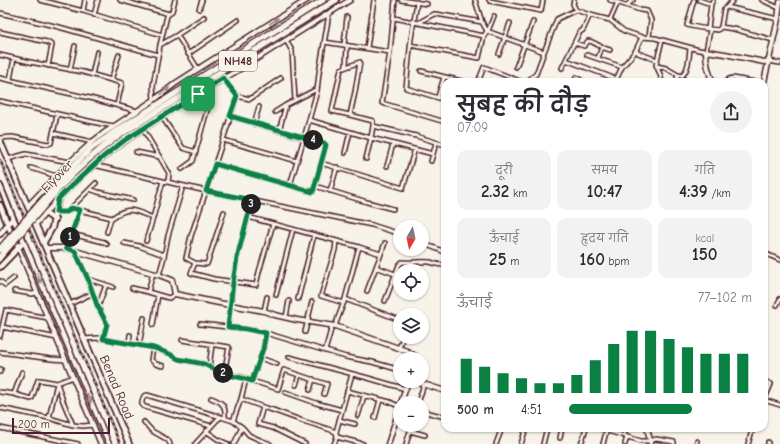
<!DOCTYPE html>
<html lang="hi">
<meta charset="utf-8">
<style>
body{margin:0;font-family:"Comic Neue","Playpen Sans Deva",sans-serif;background:#f2f2f3;color:#2b2b33;height:100vh;display:flex;flex-direction:column;font-size:15px;white-space:nowrap}
*{box-sizing:border-box;margin:0}
p{font-size:13px;color:#7c7c81}
.icon{flex:none;width:22px;height:22px;fill:none;stroke:currentColor;stroke-width:2;stroke-linecap:round;stroke-linejoin:round}
.map{position:relative;flex:1;overflow:hidden}
.side{position:absolute;left:441px;top:78px;width:327px;height:354px;display:flex;flex-direction:column;background:#fff;border-radius:12px;box-shadow:0 1px 3px #0004}
.side>*{flex:none}
.needle{width:26px;rotate:189deg}
.buttons{position:absolute;left:393px;top:220px;display:grid;gap:8px}
.buttons a{display:grid;place-items:center;width:36px;height:36px;border-radius:50%;background:#fff;box-shadow:0 1px 3px #0004;font-size:20px}
.scale{position:absolute;left:12px;bottom:10px;width:98px;box-sizing:border-box;padding-left:4px;border:2px solid #4a1f2b;border-top:0;font-size:11px;line-height:14px;white-space:nowrap;color:#4a1f2b;-webkit-text-stroke:3px #f7f3e8;paint-order:stroke}
.pin{position:absolute;display:grid;place-items:center;width:34px;height:34px;color:#fff;margin:-17px;border-radius:8px;box-shadow:0 2px 6px #0006}
.km{position:absolute;width:20px;height:20px;margin:-10px;border-radius:50%;background:#222;color:#fff;font-size:11px;line-height:20px;text-align:center}
.round{display:grid;place-items:center;flex:none;width:42px;height:42px;border-radius:21px;background:#f2f2f3}
.headline{display:flex;align-items:center;justify-content:space-between;height:68px;padding:0 16px}
h1{font-size:22px;font-weight:600;line-height:30px}
.figures{display:grid;grid-template-columns:repeat(3,1fr);gap:6px;height:68px;padding:4px 16px}
.figures div{display:grid;align-content:center;border-radius:10px;background:#f2f2f3;text-align:center}
.figures b{font-size:17px;font-weight:600}
.figures small{font-size:11px;font-weight:400}
.figures p{font-size:11px}
.chart{height:112px;padding:8px 16px}
.chart p{display:flex;justify-content:space-between}
.chart svg{width:100%;height:72px;margin-top:4px;stroke:#0b8043;stroke-width:6}
ul{padding:0 16px;list-style:none;font-size:13px}
li{display:grid;grid-template-columns:64px 48px 1fr;align-items:center;height:30px}
li i{height:10px;border-radius:5px;background:#0b8043}
.map>svg:first-child{display:block}
</style>
<div class="map">
<svg width="780" height="444" viewBox="0 0 780 444">
<rect width="100%" height="100%" fill="#f7f3e8"/>
<filter id="ink" filterUnits="userSpaceOnUse"><feTurbulence type="fractalNoise" baseFrequency=".025" numOctaves="2"/><feDisplacementMap in="SourceGraphic" scale="8" xChannelSelector="R" yChannelSelector="G"/><feConvolveMatrix kernelMatrix="1 2 1 2 8 2 1 2 1" color-interpolation-filters="sRGB"/></filter>
<g filter="url(#ink)">
<g fill="none" stroke-linecap="round" stroke-linejoin="round">
<defs>
<path id="minor" d="M40 0 83 11 162 35
M120 0 169 14
M401 0 427 4
M489 0 490 1 541 11 543 0
M574 0 573 4 576 10 590 15 610 20 624 31 642 37 655 38 699 50 706 51 710 30
M610 0 640 10 647 11 651 20 649 37
M694 0 687 25C697 28 708 29 718 30L721 27 734 29 773 40
M699 0 711 4
M762 0 779 8
M417 2 411 39 406 88 445 100
M627 5 633 0
M727 7 778 19
M199 9 202 0
M83 11 85 0
M0 13 59 27 158 55
M94 15 98 0
M394 18 484 36 487 31 482 22 475 0
M610 20 618 2
M418 23 434 14H436L482 22
M721 27 724 9 727 7 733 0
M708 29 711 4 713 0
M487 31 544 52 536 74 526 82
M488 31 494 16
M0 32 47 42 52 45 48 66
M177 35 198 69
M286 40 292 51 295 100
M324 42 390 52 395 0
M575 43 584 46 585 45 588 41C593 41 595 44 600 46 603 48 607 49 610 50
M160 45 177 35 204 17
M344 45 347 17
M410 45 479 58 484 36
M367 48 374 0
M636 50 638 53 657 60
M390 52 382 103 445 122
M544 52 557 19 576 10
M188 54 238 20
M499 54 510 23
M0 55 30 62 83 72 122 83 117 105
M587 55 622 67
M598 58 602 47
M566 60 616 79
M768 61 780 63
M346 66 347 46
M657 66 666 68 678 75
M516 67 533 22
M562 68 578 35 580 32 583 30 590 15
M70 70 75 46
M421 71 465 82
M92 75 97 52
M576 77 584 82
M0 78 90 98 137 111
M223 78 237 96 223 140 191 236 186 258 195 263 191 273 214 279 256 285 259 272 273 224
M10 80 14 58
M111 80 119 55
M478 82 484 67 522 82
M615 82 622 67 629 59 636 50 642 37
M662 82 660 74 656 65 662 40
M676 82 678 75 682 76C689 69 689 57 690 48
M727 82 729 79 733 78 755 82
M237 96 250 99 281 78
M438 97 444 77
M154 100 153 86 160 45 167 16 172 11 175 0
M0 101 102 124 114 126
M275 112 286 105
M350 115 332 111 341 69 360 62 355 92 350 115 373 121V126
M162 117 183 148 196 152
M309 120 371 138 373 126 416 136 445 145
M254 124 259 107
M143 129 169 173 168 182
M279 131 286 105 317 89
M53 133 92 142
M0 138 12 137 48 144 51 143 57 115
M223 140 297 161
M136 152 160 157
M345 153 350 132
M8 159 26 154 70 162
M366 159 371 138 433 154
M431 161 436 143
M321 163 403 188 415 149
M215 164 313 192 326 145 325 144 230 116
M94 165 206 191 372 225 400 234
M387 166 393 144
M31 168 56 176
M182 169 193 161 208 107 207 106 199 104 193 97
M290 185 304 138 317 91 319 73 328 20V13
M315 186 367 202 393 209
M90 189 96 183
M330 191 337 167
M252 200 248 217 359 247 345 299 335 326
M71 208 112 218C130 205 135 211 153 218L163 181
M56 212H67L90 189 98 192 133 200
M107 232 111 218
M71 234 104 242 107 244
M146 241 153 218
M336 241 335 250 321 296 344 303
M124 243 139 246 164 255
M422 243 445 252
M359 247 381 254 367 291
M66 248 80 210
M75 251 88 279 113 287
M764 253 780 260
M381 254 385 243
M195 263 204 264H207L224 212
M376 267 395 274
M153 273 148 292 169 298 175 294
M159 275 164 257 168 236 183 186
M88 279 97 305 107 324 103 339
M0 281 5 285 14 278
M132 288 148 292
M14 291 32 294 37 293
M276 295 293 229
M298 299 314 235
M345 299 400 320
M385 301 399 265 402 262C412 263 421 261 430 262 434 263 438 265 443 265L445 263
M70 304 93 293
M777 305 780 299
M98 307 106 285
M264 311 267 297
M286 317 289 301
M48 318 6 310 2 327 57 338
M200 324 246 329 266 333 346 357 372 362 400 370
M153 325 158 295
M228 327 233 282 237 258 248 217
M305 332 312 302
M0 336 2 327
M84 339 98 338 149 347 170 354 178 359 204 364 221 373 242 377 252 381 260 358 277 364
M182 340 229 347 224 374
M129 344 130 335
M139 345 144 318
M153 348 151 360 156 364 163 366
M399 348 403 337
M325 351 332 326
M0 352 51 359 66 360
M289 357 368 378 406 389
M260 358 263 349 266 333
M209 367 212 345
M0 372 1 369
M252 381 278 389 284 370 326 384H327L324 394
M764 381 771 384 764 401
M57 383 63 401 73 425 83 426 93 425
M296 385 299 375
M310 390 313 379
M347 391 390 402 400 407
M0 392 14 394 31 399 32 398 38 380H40L57 383 73 377
M285 392 316 403 342 410
M14 394 22 372
M211 398C222 402 226 405 225 418
M241 399 246 379
M764 400 780 405
M418 403 424 384
M263 407C277 411 291 417 306 422 316 425 326 428 336 432L337 437 363 444
M0 408 49 418 73 425
M422 411 445 417
M358 416 364 396
M49 418 57 383
M375 418 380 400
M339 420 355 424
M233 421 241 399 255 404 263 407 258 424 273 428 305 444
M144 422 152 431 168 440 170 444
M211 426 145 407C140 405 142 400 144 396L147 395 221 417
M0 428 78 444
M598 428 641 441H650L656 439 674 442V444
M206 431 219 440 228 444
M410 431 425 435
M336 432 352 374
M624 436 626 428
M560 438 562 428
M195 444 217 420 221 417 233 421 242 427 249 435 260 440 270 444
M234 444 242 427
M334 444 337 437
M406 444 412 425
M496 444 502 428
M521 444 526 428
M543 444 547 428
M581 444 586 428
M603 444 607 428
M625 444 627 437
M696 444 697 441
M748 444 753 428
M768 444V442"/>
<path id="tertiary" d="M713 82C708 72 706 63 706 51L725 54 764 62 768 61
M764 82 778 19 780 2
M28 206 70 162 92 142 104 133 154 100 176 83 198 69 307 0
M36 224C56 200 78 177 103 158 121 142 142 130 163 116 188 100 214 84 240 69L350 0
M24 242 109 444
M18 247 101 444
M46 248H65L159 275 172 280 175 294 219 303 264 311 275 315 297 320 335 326 407 351 415 356 414 359
M414 381 445 391
M401 403 408 381
M647 428 651 444
M388 444 400 407"/>
<path id="secondary" d="M0 141 129 444
M0 186 13 218 24 242 0 267
M0 205 8 225 18 247
M37 210 45 213 55 220
M0 234 13 218
M44 242 52 228 58 199"/>
<path id="trunk" d="M58 183 69 170 92 148 116 131 323 0
M60 187C78 168 97 151 118 136L336 0"/>
</defs>
<use href="#minor" stroke="#4a1f2b" stroke-width="6"/>
<use href="#tertiary" stroke="#4a1f2b" stroke-width="7"/>
<use href="#secondary" stroke="#4a1f2b" stroke-width="8"/>
<use href="#trunk" stroke="#4a1f2b" stroke-width="8"/>
<use href="#minor" stroke="#f7f3e8" stroke-width="3"/>
<use href="#tertiary" stroke="#f7f3e8" stroke-width="4"/>
<use href="#secondary" stroke="#f7f3e8" stroke-width="4.5"/>
<use href="#trunk" stroke="#f7f3e8" stroke-width="5.5"/>
<defs>
<path id="rail" d="M0 160 120 444"/>
</defs>
<use href="#rail" stroke="#4a1f2b" stroke-width="2.5"/>
<use href="#rail" stroke="#f7f3e8" stroke-width="1" stroke-dasharray="3" stroke-linecap="butt"/>
<defs>
<path id="trunk-bridge" d="M0 249 58 183
M0 257 60 187"/>
</defs>
<use href="#trunk-bridge" stroke="#4a1f2b" stroke-width="8" stroke-linecap="butt"/>
<use href="#trunk-bridge" stroke="#f7f3e8" stroke-width="5.5"/>
</g>
<defs><path id="oneway-solid" d="M-6-.8H1V-3.2L6.5 0L1 3.2V.8H-6Z"/></defs>
<g fill="#a0898a">
<use href="#oneway-solid" transform="translate(274 21) rotate(-33)"/>
<use href="#oneway-solid" transform="translate(165 91) rotate(-37)"/>
<use href="#oneway-solid" transform="translate(39 278) rotate(68)"/>
<use href="#oneway-solid" transform="translate(89 398) rotate(67)"/>
</g>
</g>
<g fill="none" stroke-linecap="round" stroke-linejoin="round" filter="url(#ink)">
<defs>
<path id="route" d="M223 78 237 96 230 116 324 143 326 145 313 192 215 164 206 191 252 200 237 258 233 282 228 327 246 329 266 333 263 349 252 381 242 378 221 373 204 364 178 359 170 354 154 348 103 339 107 324 97 305 88 279 75 251 66 248 80 210 71 208 67 212H56L58 199 72 185 103 157 125 140Z"/>
</defs>
<use href="#route" stroke="#fff" stroke-width="8"/>
<use href="#route" stroke="#0b8043" stroke-width="5"/>
</g>
<g text-anchor="middle" dominant-baseline="central" stroke-width="3" stroke-linejoin="round" paint-order="stroke">
<rect fill="#f7f3e8" stroke="#7e5f64" stroke-width="1" x="219" y="51" width="38" height="20" rx="3"/>
<g font-size="12" font-weight="bold" fill="#4a1f2b">
<text x="238" y="61">NH48</text>
</g>
<g font-size="13" fill="#4a1f2b" stroke="#f7f3e8">
<text transform="translate(57 176) rotate(-47)">Flyover</text>
<text transform="translate(117 387) rotate(67)">Benad Road</text>
</g>
</g>
</svg>
<div class="buttons">
<a><svg class="needle" viewBox="-14 -14 28 28"><path d="M0-13l5 13h-10z" fill="#e53935"/><path d="M0 13l5-13h-10z" fill="#7c7c81"/></svg></a>
<a><svg class="icon" aria-label="locate" viewBox="0 0 24 24"><circle cx="12" cy="12" r="6"/><path d="M12 2v4M12 18v4M2 12h4M18 12h4"/></svg></a>
<a><svg class="icon" aria-label="layers" viewBox="0 0 24 24"><path d="M12 4l9 5-9 5-9-5zM3 14l9 5 9-5"/></svg></a>
<a>+</a>
<a>−</a>
</div>
<div class="scale">200 m</div>
<div class="pin" style="left:198px;top:94px;background:#1e9e55"><svg class="icon" aria-label="arrive" viewBox="0 0 24 24"><path d="M6 21V4h12l-3 4 3 4H6"/></svg></div>
<b class="km" style="left:70px;top:237px">1</b>
<b class="km" style="left:223px;top:373px">2</b>
<b class="km" style="left:251px;top:204px">3</b>
<b class="km" style="left:313px;top:140px">4</b>
<section class="side">
<div class="headline"><div><h1>सुबह की दौड़</h1><p>07:09</p></div><a class="round"><svg class="icon" aria-label="share" viewBox="0 0 24 24"><path d="M12 15V3M7 8l5-5 5 5M5 13v7h14v-7"/></svg></a></div>
<div class="figures">
<div><p>दूरी</p><b>2.32<small> km</small></b></div>
<div><p>समय</p><b>10:47</b></div>
<div><p>गति</p><b>4:39<small> /km</small></b></div>
</div>
<div class="figures">
<div><p>ऊँचाई</p><b>25<small> m</small></b></div>
<div><p>हृदय गति</p><b>160<small> bpm</small></b></div>
<div><p>kcal</p><b>150</b></div>
</div>
<div class="chart"><p><span>ऊँचाई</span>77–102 m</p>
<svg viewBox="0 0 160 44" preserveAspectRatio="none"><path d="M5 44V23M15 44V28M25 44V32M35 44V35M45 44V38M55 44V38M65 44V33M75 44V24M85 44V14M95 44V6M105 44V6M115 44V11M125 44V16M135 44V20M145 44V20M155 44V20"/></svg>
</div>
<ul>
<li><b>500 m</b>4:51<i style="width:67%"></i></li>
</ul>
</section>
</div>
